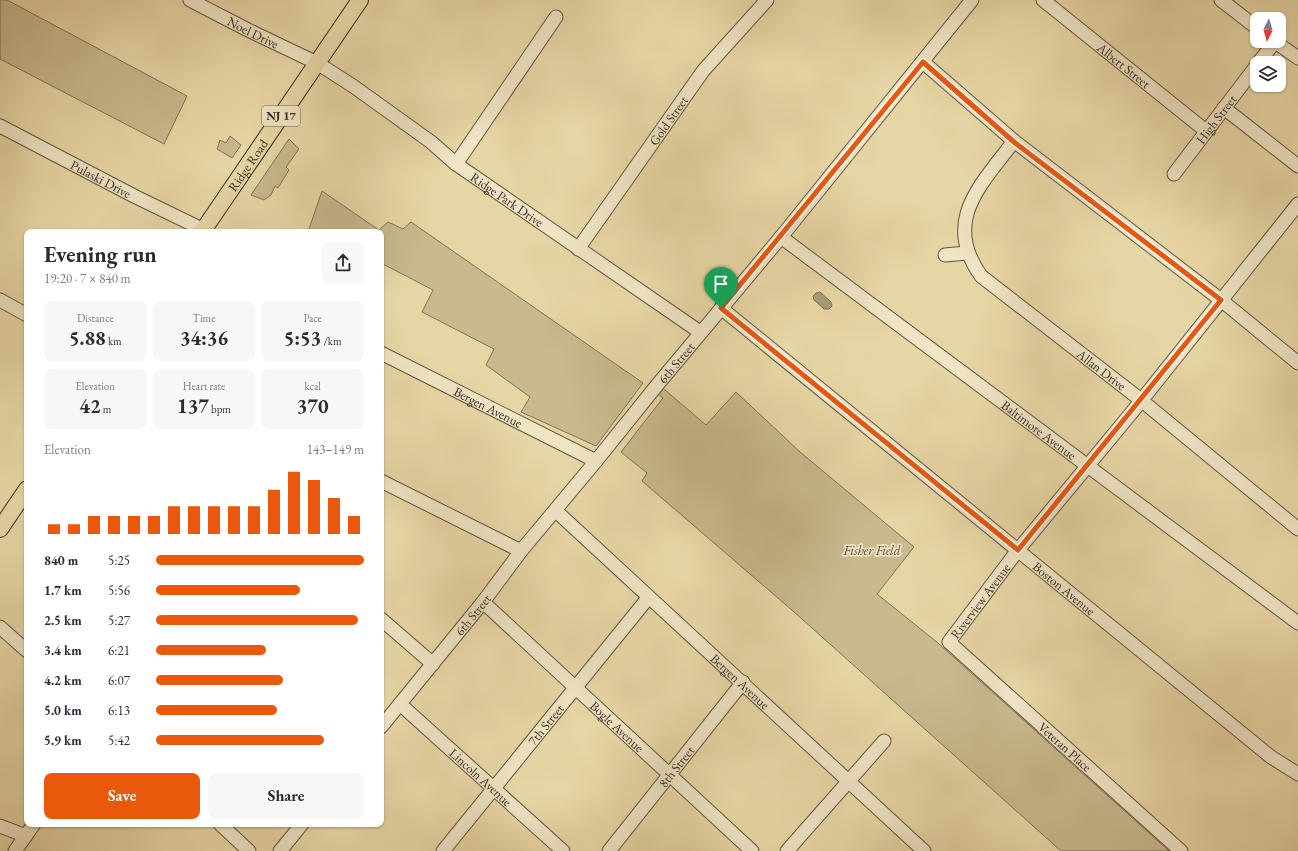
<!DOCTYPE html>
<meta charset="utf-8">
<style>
body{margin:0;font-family:"EB Garamond",serif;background:#f7f7f7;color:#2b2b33;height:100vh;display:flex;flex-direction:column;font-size:15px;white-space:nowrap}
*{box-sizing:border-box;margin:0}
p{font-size:13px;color:#7c7c81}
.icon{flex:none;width:22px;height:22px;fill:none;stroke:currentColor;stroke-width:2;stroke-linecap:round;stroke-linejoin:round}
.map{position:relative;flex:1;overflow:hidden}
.side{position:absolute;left:24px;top:229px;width:360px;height:598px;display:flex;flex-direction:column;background:#fff;border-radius:8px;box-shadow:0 1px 3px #0004}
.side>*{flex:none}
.needle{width:26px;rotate:185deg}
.buttons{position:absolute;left:1250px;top:12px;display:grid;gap:8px}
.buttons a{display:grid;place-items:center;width:36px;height:36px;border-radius:8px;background:#fff;box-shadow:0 1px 3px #0004;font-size:20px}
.pin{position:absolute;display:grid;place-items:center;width:34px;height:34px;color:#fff;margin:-41px -17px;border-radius:50% 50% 50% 0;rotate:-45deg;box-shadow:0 0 4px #0007}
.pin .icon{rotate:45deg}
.round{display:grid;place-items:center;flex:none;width:42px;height:42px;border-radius:8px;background:#f7f7f7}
.headline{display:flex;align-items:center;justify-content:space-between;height:68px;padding:0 20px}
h1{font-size:22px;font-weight:700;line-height:30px}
.figures{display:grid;grid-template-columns:repeat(3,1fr);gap:6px;height:68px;padding:4px 20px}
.figures div{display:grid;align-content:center;border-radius:8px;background:#f7f7f7;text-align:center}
.figures b{font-size:20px;font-weight:700}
.figures small{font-size:11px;font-weight:400}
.figures p{font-size:11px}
.chart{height:112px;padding:8px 20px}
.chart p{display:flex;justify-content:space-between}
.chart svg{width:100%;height:72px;margin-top:4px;stroke:#ea580c;stroke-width:6}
.primary-button{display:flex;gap:8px;margin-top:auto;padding:8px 20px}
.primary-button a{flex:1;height:46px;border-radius:8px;background:#ea580c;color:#fff;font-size:16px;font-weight:700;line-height:46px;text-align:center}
.primary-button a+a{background:#f7f7f7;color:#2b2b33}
ul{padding:0 20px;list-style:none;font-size:13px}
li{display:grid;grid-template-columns:64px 48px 1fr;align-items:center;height:30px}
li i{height:10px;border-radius:5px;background:#ea580c}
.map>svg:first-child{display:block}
</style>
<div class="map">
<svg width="1298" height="851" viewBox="0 0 1298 851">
<rect width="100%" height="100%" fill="#e7d6a5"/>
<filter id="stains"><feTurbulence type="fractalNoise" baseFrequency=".005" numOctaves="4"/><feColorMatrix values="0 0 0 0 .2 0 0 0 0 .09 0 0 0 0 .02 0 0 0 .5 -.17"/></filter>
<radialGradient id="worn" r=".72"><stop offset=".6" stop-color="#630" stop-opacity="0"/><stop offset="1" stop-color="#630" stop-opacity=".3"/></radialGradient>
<path fill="#c9b98f" stroke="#7f7258" d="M0 0H7L187 96 164 144 0 59Z
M230 136 241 145 232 158 217 149 220 140 226 143Z
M289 139 299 149 286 167 289 170 278 188 275 186 271 195 264 200 251 195Z
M322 191 379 230 388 222 403 229 411 222 643 383 596 446 521 412 530 397 486 365 494 349 422 312 433 290 381 263V232H308Z
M658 384 706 425 736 392 800 452 914 547 877 594 938 643 1169 851H1061L793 611 642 481 647 473 621 452 663 398 653 390Z"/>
<path fill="#aa9c78" stroke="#7b6f55" d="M820 292 831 302 832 306 829 309H824L814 300 813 296 816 293Z"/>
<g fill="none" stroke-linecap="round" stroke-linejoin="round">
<defs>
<g id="minor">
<path id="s1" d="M190 0 248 30 317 63 353 86 431 142 456 164 700 332"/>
<path id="s2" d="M1043 0 1206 131"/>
<path d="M1221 0 1257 28"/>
<path d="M1274 41 1298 58"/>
<path d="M923 62 1014 141 1221 300 1298 363"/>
<path d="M1258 63 1275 42"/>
<path d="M1224 108 1298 166"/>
<path id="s3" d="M0 126 136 197 204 230"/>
<path id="s4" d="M1014 141C980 186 942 221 981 276L1141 400 1298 529"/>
<path d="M456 164 556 17"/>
<path id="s5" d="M1174 174 1257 65"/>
<path id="s6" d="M781 237 1298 623"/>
<path id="s7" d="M578 249 703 71 767 0"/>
<path d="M945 255 967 253"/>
<path d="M0 300 27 315"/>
<path id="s8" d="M721 308 1271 757 1298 774"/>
<path id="s9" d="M381 353 596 461"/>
<path d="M381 481 521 551"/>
<path id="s10" d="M556 511 924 851"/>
<path id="s11" d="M483 602 752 851"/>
<path d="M381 619 433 664"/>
<path d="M0 627 27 651"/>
<path id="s12" d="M400 704 563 851"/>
<path id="s13" d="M381 727 483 602 521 551 596 461 658 384 781 237 972 0"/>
<path d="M220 824 249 851"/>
<path d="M0 826 26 836"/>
<path d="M15 851 34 824"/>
<path d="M280 851 302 824"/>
<path id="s14" d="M443 851 648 598"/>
<path id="s15" d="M609 851 743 682"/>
<path d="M787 851 884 741"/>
<path id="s16" d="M1181 851 949 642 1018 550 1133 411 1298 204"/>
</g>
<g id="major">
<path id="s17" d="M202 232 360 0"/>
<path d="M0 529 27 489"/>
</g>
</defs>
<use href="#minor" stroke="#625642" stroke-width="15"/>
<use href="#major" stroke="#352b21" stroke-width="18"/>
<use href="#minor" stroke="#efe4c4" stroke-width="13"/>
<use href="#major" stroke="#e7d6a5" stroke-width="16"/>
</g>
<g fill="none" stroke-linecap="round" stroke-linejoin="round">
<defs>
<path id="route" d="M923 62 1014 142 1221 300 1018 550 721 308Z"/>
</defs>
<use href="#route" stroke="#fff" stroke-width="8"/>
<use href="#route" stroke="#ea580c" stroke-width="5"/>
</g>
<g text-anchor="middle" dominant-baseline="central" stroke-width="3.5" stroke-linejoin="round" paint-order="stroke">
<rect fill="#efe4c4" stroke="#6d6252" stroke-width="1" x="262" y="106" width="38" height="20" rx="3"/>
<g font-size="12" font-weight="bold" fill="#352b21">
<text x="281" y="116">NJ 17</text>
</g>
<g font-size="13" fill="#352b21" stroke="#efe4c4">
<text stroke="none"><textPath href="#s1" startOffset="71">Noel Drive</textPath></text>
<text stroke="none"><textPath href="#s2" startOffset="104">Albert Street</textPath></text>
<text stroke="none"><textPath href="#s5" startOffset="69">High Street</textPath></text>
<text stroke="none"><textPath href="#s7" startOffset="157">Gold Street</textPath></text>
<text stroke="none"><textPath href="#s17" startOffset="81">Ridge Road</textPath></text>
<text stroke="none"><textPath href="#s3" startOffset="114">Pulaski Drive</textPath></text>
<text stroke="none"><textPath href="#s1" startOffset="376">Ridge Park Drive</textPath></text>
<text stroke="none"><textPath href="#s13" startOffset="469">6th Street</textPath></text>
<text stroke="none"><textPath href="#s4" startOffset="306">Allan Drive</textPath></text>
<text stroke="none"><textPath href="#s9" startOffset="120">Bergen Avenue</textPath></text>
<text stroke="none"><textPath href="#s6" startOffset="322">Baltimore Avenue</textPath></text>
<text stroke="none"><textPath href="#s8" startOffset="443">Boston Avenue</textPath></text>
<text stroke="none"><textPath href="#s16" startOffset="364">Riverview Avenue</textPath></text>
<text stroke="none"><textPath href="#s13" startOffset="145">6th Street</textPath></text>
<text stroke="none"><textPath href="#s10" startOffset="251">Bergen Avenue</textPath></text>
<text stroke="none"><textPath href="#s14" startOffset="163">7th Street</textPath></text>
<text stroke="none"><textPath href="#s11" startOffset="183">Bogle Avenue</textPath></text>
<text transform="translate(1065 747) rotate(42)">Veteran Place</text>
<text stroke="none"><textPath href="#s15" startOffset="108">8th Street</textPath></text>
<text stroke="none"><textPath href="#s12" startOffset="109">Lincoln Avenue</textPath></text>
</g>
<g font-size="13" font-style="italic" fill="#534737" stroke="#efe4c4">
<text x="872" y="550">Fisher Field</text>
</g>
</g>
<rect width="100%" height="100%" filter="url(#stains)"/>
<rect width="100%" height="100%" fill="url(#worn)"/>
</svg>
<div class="buttons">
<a><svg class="needle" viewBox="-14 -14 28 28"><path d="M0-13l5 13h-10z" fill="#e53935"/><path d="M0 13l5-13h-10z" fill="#7c7c81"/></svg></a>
<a><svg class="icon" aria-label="layers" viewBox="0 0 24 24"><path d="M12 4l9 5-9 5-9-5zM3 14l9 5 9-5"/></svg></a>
</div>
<div class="pin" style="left:721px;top:308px;background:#1e9e55"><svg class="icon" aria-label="arrive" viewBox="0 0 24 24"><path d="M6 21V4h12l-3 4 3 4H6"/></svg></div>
<section class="side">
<div class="headline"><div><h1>Evening run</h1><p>19:20 · 7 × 840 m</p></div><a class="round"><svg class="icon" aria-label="share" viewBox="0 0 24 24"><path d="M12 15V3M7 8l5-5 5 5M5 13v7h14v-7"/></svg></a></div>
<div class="figures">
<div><p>Distance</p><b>5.88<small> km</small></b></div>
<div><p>Time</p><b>34:36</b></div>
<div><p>Pace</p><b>5:53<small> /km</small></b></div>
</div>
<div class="figures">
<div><p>Elevation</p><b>42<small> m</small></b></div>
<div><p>Heart rate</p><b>137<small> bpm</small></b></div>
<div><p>kcal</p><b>370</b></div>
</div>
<div class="chart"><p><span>Elevation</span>143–149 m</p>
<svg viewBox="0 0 160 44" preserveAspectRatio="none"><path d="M5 44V38M15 44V38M25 44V33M35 44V33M45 44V33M55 44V33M65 44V27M75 44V27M85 44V27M95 44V27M105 44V27M115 44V17M125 44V6M135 44V11M145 44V22M155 44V33"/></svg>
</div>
<ul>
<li><b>840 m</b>5:25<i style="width:100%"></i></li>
<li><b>1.7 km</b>5:56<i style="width:69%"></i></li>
<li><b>2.5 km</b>5:27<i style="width:97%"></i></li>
<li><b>3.4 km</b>6:21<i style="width:53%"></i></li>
<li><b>4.2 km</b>6:07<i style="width:61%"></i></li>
<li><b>5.0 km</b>6:13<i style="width:58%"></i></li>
<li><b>5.9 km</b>5:42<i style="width:81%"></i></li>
</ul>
<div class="primary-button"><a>Save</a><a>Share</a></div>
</section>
</div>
